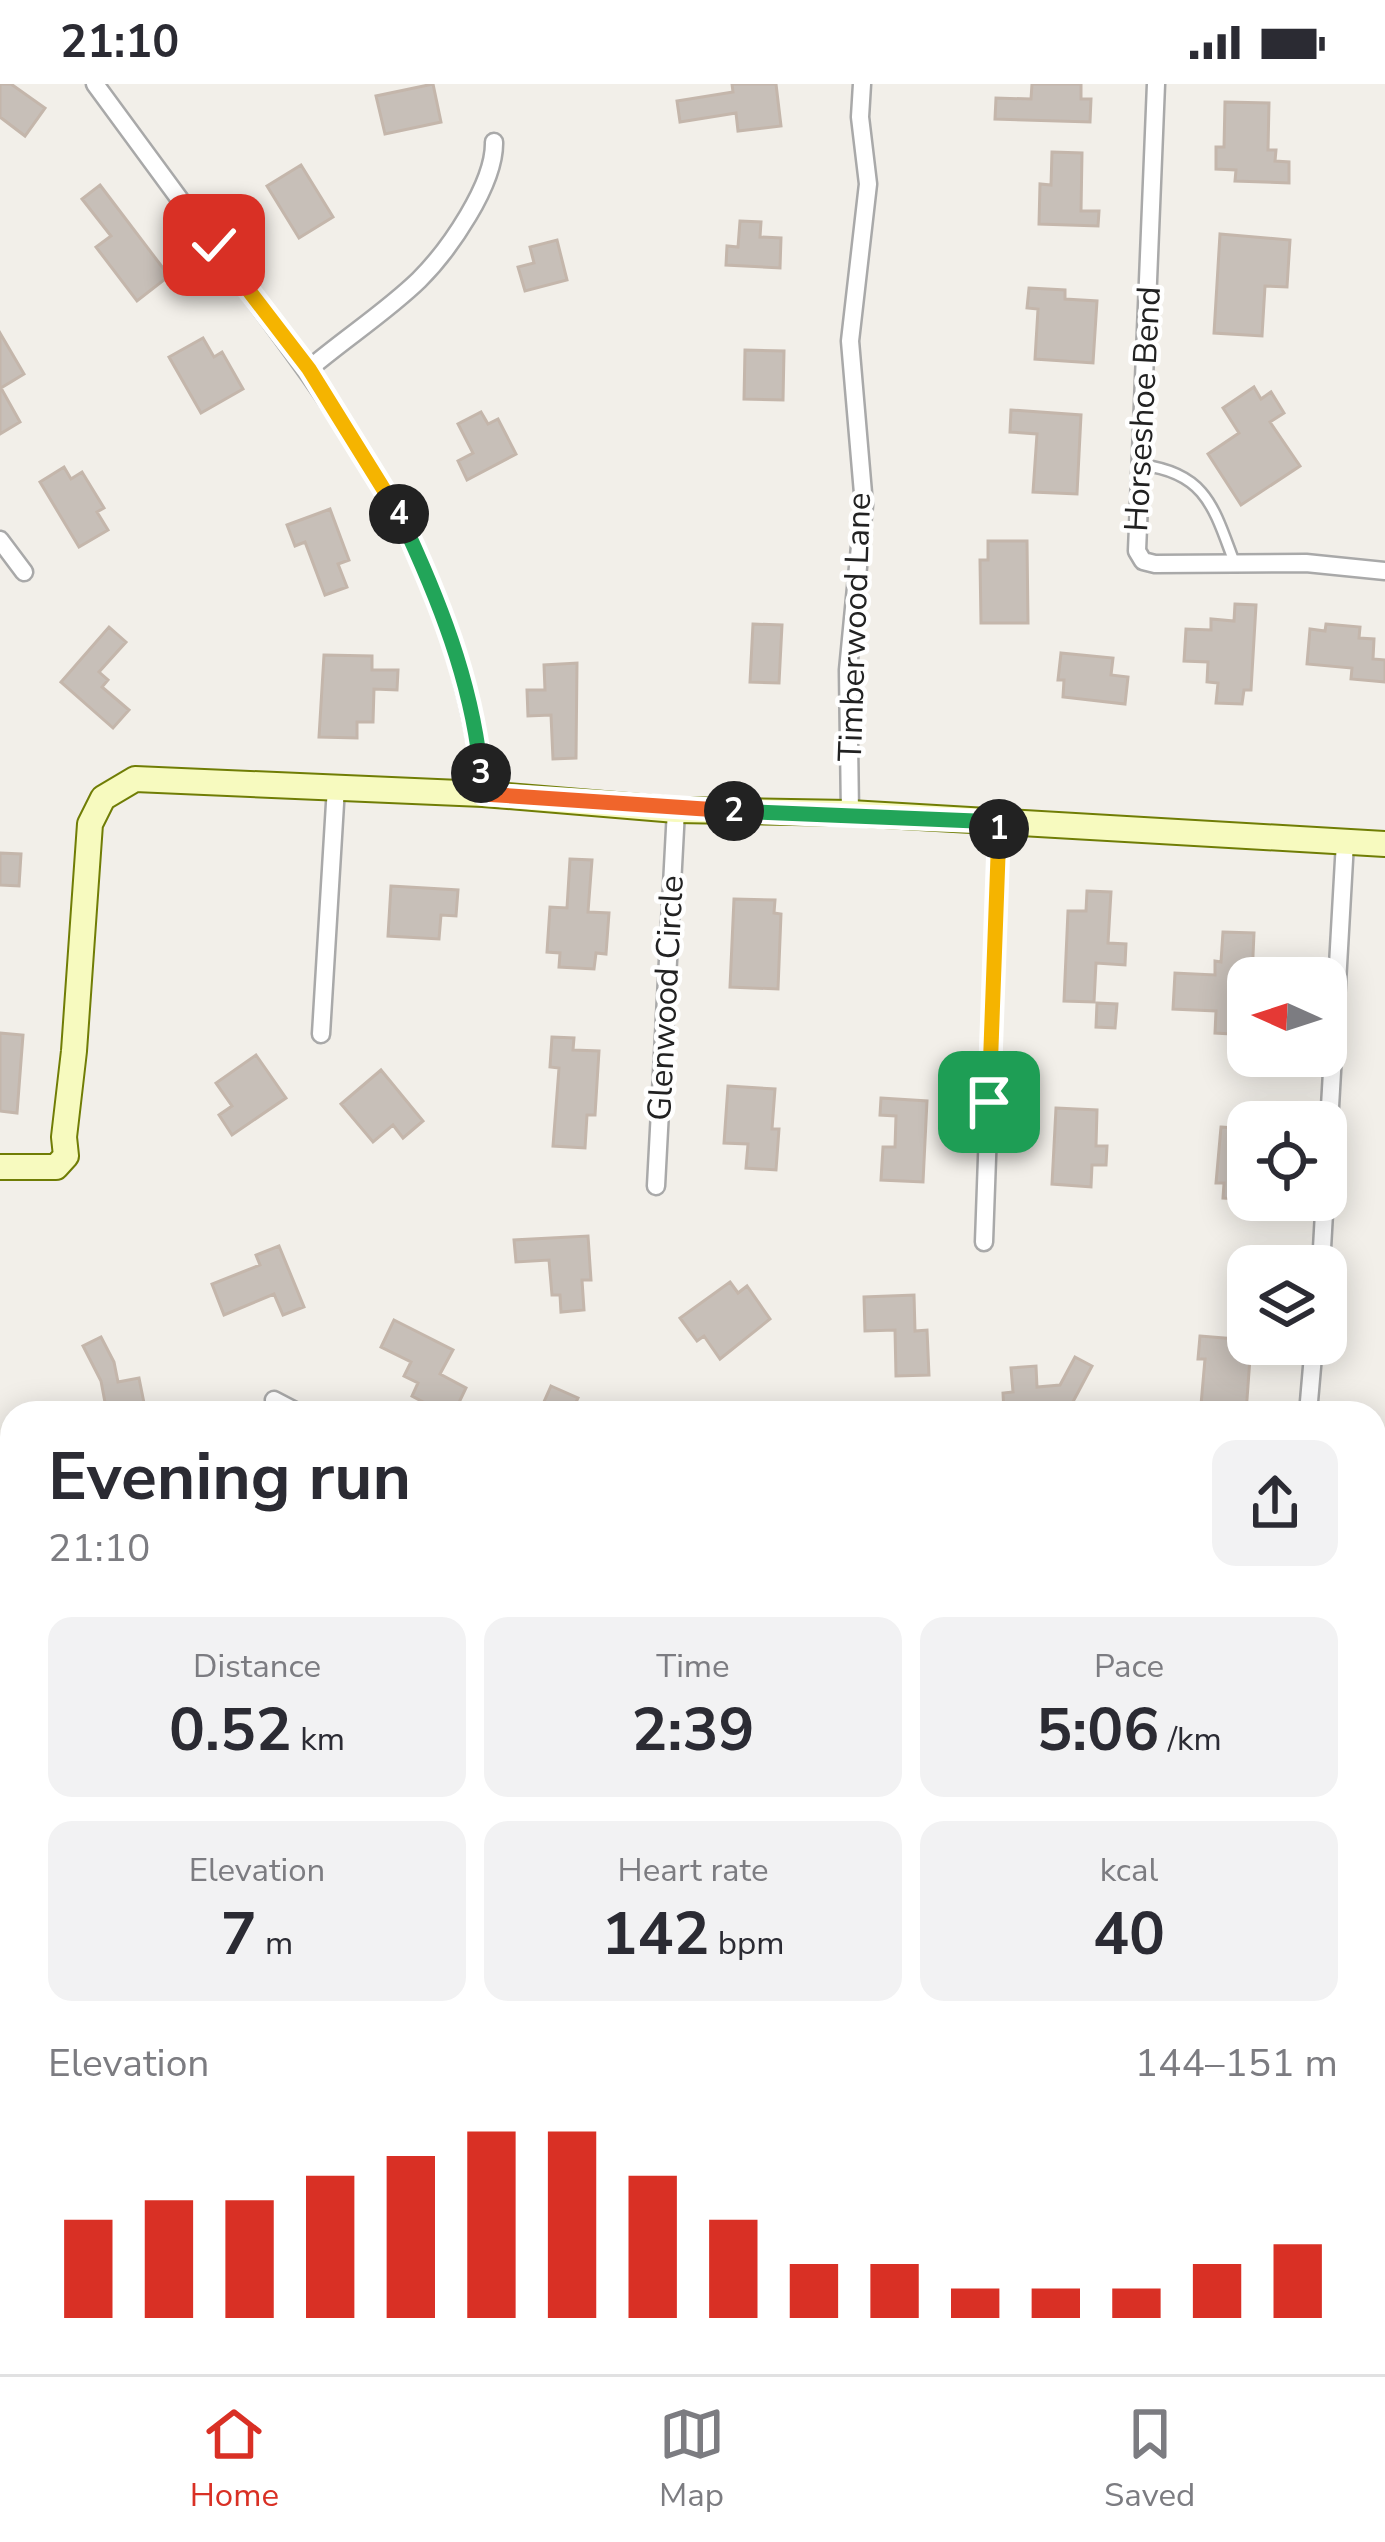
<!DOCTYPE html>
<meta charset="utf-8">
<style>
body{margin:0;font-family:"Nunito Sans",sans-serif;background:#f2f2f3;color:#2b2b33;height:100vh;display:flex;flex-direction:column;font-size:45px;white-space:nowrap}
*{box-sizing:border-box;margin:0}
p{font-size:39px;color:#7c7c81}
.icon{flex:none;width:66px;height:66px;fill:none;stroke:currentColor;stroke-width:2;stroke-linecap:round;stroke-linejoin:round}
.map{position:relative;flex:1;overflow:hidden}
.side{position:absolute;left:0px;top:1317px;width:1386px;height:975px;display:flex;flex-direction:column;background:#fff;border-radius:36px 36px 0 0;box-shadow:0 6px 30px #0003}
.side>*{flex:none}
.needle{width:78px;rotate:273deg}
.tools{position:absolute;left:1227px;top:873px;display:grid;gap:24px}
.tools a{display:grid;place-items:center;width:120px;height:120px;border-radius:24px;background:#fff;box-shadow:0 6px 30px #0003;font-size:60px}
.pin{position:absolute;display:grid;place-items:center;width:102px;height:102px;color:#fff;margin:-51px;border-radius:24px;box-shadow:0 6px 18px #0006}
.km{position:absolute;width:60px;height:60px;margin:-30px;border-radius:50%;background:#222;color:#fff;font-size:33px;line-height:60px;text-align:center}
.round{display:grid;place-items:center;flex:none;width:126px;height:126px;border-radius:24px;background:#f2f2f3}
.head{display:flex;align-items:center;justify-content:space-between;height:204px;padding:0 48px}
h1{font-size:66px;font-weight:700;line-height:90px}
.stats{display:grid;grid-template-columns:repeat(3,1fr);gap:18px;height:204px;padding:12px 48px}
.stats div{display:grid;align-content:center;border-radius:24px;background:#f2f2f3;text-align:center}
.stats b{font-size:60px;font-weight:700}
.stats small{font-size:33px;font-weight:400}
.stats p{font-size:33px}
.chart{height:336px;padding:24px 48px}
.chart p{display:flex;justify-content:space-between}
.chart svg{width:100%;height:216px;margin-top:12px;stroke:#d93025;stroke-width:6}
.status{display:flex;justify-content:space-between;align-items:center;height:84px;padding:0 60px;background:#fff;direction:ltr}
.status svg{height:33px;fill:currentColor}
.dock{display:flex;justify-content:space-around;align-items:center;height:168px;border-top:3px solid #e1e1e2;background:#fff;font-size:33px;color:#7c7c81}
.dock a{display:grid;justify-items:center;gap:6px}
.dock .active{color:#d93025}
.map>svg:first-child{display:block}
</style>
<div class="status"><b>21:10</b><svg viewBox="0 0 49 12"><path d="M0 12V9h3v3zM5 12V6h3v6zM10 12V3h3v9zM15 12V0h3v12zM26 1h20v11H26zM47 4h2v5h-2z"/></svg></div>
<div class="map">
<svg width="1385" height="2290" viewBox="0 0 1385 2290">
<rect width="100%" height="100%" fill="#f2efe9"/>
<path fill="#e0dfdf" d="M40 2280H177L157 2283V2290H39Z
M330 2280H849L863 2290H331Z"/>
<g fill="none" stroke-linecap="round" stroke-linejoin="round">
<path stroke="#aad3df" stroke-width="6" d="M0 1797 12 1808
M847 2280 860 2290
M837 2290V2280"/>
</g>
<path fill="#c7bfb8" stroke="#c4b6ab" stroke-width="3" d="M0 0H11L45 24 25 52 0 33Z
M433 0 441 38 385 50 376 12Z
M732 0H776L781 42 738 47 736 29 680 38 677 17 733 8Z
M1032 0H1081V15H1091L1090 38 995 35 996 14 1031 15Z
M1225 18 1269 19 1268 66H1276L1275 77 1289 78V99L1235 97 1236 86 1216 85V63H1224Z
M1052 68 1082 69 1081 127H1099L1098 142 1039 140 1040 100 1051 101Z
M301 81 333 133 299 154 267 102Z
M100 101 169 192 137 217 96 163 111 152 82 115Z
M740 137 761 138 760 153 781 154 780 184 726 181 727 162 738 163Z
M1220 150 1290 156 1287 203 1265 202 1262 252 1214 249Z
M557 156 567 196 525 207 518 183 534 179 530 163Z
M1029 204 1065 206V215L1097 217 1093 279 1035 275 1038 225 1027 224Z
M0 249 24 290 1 304 20 338 0 350Z
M203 254 214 273 222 268 243 305 201 329 169 273Z
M745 266 784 267 783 316 744 315Z
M1254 303 1261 315 1271 308 1284 329 1270 338 1300 382 1241 421 1208 370 1239 349 1223 324Z
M1011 326 1081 331 1077 410 1033 408 1037 350 1010 348Z
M481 328 488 340 498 335 516 370 467 396 458 377 473 369 458 340Z
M64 383 71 395 82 388 104 424 97 428 108 446 79 463 40 398Z
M330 425 349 476 338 480 347 503 325 511 305 458 295 462 287 441Z
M988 457H1027L1028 539H981L980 476H988Z
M1235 520 1256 521 1251 606H1244L1242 620 1216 619 1218 599 1207 598 1208 578 1184 577 1186 545 1211 546V535L1234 537Z
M753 540 782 541 779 599 750 598Z
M1326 540 1360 543 1359 554 1374 555 1373 575 1385 576V598L1351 595 1352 584 1307 580 1310 545 1325 547Z
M109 543 126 558 99 588 108 596 102 603 129 626 113 644 61 598Z
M1061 569 1113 574 1111 591 1128 593 1125 620 1063 613 1064 596H1058Z
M324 571 372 572V586H398L397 606 374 605 373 638H357V654L319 653Z
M577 579 576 674 553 675 551 631 528 632 527 606H545L544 581Z
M0 769 21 770 19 802 0 801Z
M570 775 592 776 588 828 609 829 606 870 596 869 594 885 559 883 560 869 547 868 550 823 567 824Z
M391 802 458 806 456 832 441 831 439 855 388 852Z
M1087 807 1111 808 1108 859 1126 860 1125 881 1096 879 1094 918 1064 917 1068 827H1086Z
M734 815 775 816 774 829 781 830 778 905 730 903Z
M1223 848 1254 849 1252 894H1248V951L1215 949 1216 927 1173 925 1175 889 1215 891V877L1221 878Z
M1097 919 1117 920 1115 944 1096 943Z
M0 949 23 951 17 1029 0 1027Z
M552 953 574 954 573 966 599 967 595 1031H587L585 1064 553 1062 559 984 550 983Z
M256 971 286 1014 232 1051 219 1031 232 1022 216 999Z
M381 986 423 1037 403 1054 393 1041 373 1058 341 1020Z
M728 1002 775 1005 772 1045H779L776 1086 746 1084 748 1060 724 1059Z
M881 1014 927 1017 923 1098 881 1096 883 1063H895L896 1032 880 1031Z
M1056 1024 1097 1026 1096 1062H1107L1106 1081H1092L1091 1103 1052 1100Z
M1221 1043 1248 1045V1099H1242L1241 1115 1223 1114 1224 1099H1216Z
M588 1152 591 1196H582L584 1226 561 1228 560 1211H552L549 1176 516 1178 514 1156Z
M279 1162 304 1223 283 1231 274 1210 224 1231 212 1200 260 1181 256 1171Z
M730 1198 738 1209 747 1202 770 1235 720 1275 704 1252 697 1257 680 1234Z
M914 1211 915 1247 927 1246 929 1291 896 1292 895 1246 865 1247 864 1213Z
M394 1236 453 1266 440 1290 466 1304 454 1329H444L412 1312 418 1299 404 1292 411 1278 381 1263Z
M1200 1252 1248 1256 1251 1260 1246 1329H1219L1220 1323 1201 1321 1205 1275H1198Z
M101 1253 114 1278 118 1298 139 1294 146 1329H107L101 1297 83 1262Z
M1075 1273 1092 1282 1067 1329H1004L1003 1309 1013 1308 1011 1284 1036 1282 1037 1303 1060 1301Z
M551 1302 578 1314 571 1329H539Z"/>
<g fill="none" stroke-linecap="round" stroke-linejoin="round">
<defs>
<path id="lane" d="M1142 381C1207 389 1214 425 1235 480"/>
<path id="street" d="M95 0C135 54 174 108 214 162 345 335 461 487 483 710
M1156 0 1137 467 1143 477 1155 480 1306 479 1385 487
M309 285C344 255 386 228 419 196 449 166 495 100 494 58
M0 456 24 488
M850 729 848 586 864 421 850 257 868 100 860 33 862 0
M321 950 336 703
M656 1102 676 726
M984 1158 999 738
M1321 1182 1345 758
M274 1316 299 1329
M1308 1329 1314 1260
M314 2280 315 2290
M434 2280 442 2290
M53 2290 55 2280"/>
<path id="secondary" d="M0 1083H56L66 1072 64 1053 74 967 90 740 103 714 135 695 483 710 676 726 850 729 1385 760"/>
</defs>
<use href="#lane" stroke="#a9a9a9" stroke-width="14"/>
<use href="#street" stroke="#a9a9a9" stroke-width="21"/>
<use href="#secondary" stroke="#707d05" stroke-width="28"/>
<use href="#lane" stroke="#fff" stroke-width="9"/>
<use href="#street" stroke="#fff" stroke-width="16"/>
<use href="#secondary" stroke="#f7fabf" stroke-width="24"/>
</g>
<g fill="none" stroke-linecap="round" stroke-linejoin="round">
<defs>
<path id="split-1" d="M989 1018 999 745"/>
<path id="split-2" d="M734 727 1000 738 999 745"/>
<path id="split-3" d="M481 689 483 710 734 727"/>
<path id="split-4" d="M399 430C438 513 472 597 481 689"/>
<path id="split-5" d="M214 161 309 285 399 430"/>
</defs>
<use href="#split-1" stroke="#fff" stroke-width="24"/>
<use href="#split-2" stroke="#fff" stroke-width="24"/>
<use href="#split-3" stroke="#fff" stroke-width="24"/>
<use href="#split-4" stroke="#fff" stroke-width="24"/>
<use href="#split-5" stroke="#fff" stroke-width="24"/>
<use href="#split-1" stroke="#f5b400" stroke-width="15"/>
<use href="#split-2" stroke="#22a559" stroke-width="15"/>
<use href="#split-3" stroke="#f0652b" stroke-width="15"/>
<use href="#split-4" stroke="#22a559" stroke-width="15"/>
<use href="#split-5" stroke="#f5b400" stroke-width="15"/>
</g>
<g text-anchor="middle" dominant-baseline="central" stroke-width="9" stroke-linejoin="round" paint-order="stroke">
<g font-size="33" fill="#222" stroke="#fff">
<text transform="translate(1143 325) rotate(-87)">Horseshoe Bend</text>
<text transform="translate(855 543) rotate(-88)">Timberwood Lane</text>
<text transform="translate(666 914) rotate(-87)">Glenwood Circle</text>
</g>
</g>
</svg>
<div class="tools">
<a><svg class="needle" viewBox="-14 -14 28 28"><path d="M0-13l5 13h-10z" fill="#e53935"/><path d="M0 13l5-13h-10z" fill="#7c7c81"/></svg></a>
<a><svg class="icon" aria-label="locate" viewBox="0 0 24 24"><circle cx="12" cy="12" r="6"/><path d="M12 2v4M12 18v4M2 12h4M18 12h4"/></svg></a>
<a><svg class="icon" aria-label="layers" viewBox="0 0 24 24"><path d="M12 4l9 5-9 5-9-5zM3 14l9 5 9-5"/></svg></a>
</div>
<div class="pin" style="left:989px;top:1018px;background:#1e9e55"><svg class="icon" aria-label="arrive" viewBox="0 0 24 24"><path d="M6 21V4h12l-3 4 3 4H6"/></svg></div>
<div class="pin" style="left:214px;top:161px;background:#d93025"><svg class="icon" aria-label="check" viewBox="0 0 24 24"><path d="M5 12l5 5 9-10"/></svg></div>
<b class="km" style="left:999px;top:745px">1</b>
<b class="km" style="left:734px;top:727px">2</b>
<b class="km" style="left:481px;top:689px">3</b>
<b class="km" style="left:399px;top:430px">4</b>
<section class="side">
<div class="head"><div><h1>Evening run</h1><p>21:10</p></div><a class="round"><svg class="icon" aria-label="share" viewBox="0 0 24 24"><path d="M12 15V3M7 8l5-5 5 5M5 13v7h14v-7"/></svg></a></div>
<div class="stats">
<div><p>Distance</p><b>0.52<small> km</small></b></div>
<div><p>Time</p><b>2:39</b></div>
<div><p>Pace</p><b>5:06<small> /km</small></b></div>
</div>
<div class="stats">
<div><p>Elevation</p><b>7<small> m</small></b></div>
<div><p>Heart rate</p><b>142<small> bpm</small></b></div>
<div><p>kcal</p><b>40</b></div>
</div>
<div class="chart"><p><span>Elevation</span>144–151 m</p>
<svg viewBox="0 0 160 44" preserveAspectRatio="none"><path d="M5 44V24M15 44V20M25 44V20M35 44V15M45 44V11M55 44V6M65 44V6M75 44V15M85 44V24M95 44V33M105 44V33M115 44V38M125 44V38M135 44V38M145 44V33M155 44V29"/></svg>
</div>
</section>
</div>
<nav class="dock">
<a class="active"><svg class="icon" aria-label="home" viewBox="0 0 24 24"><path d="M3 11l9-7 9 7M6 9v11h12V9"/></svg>Home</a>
<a><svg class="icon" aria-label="map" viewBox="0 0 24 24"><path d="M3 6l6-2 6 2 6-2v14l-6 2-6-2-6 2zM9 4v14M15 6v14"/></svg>Map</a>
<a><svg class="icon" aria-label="saved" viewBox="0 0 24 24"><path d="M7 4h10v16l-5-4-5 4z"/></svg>Saved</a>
</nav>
